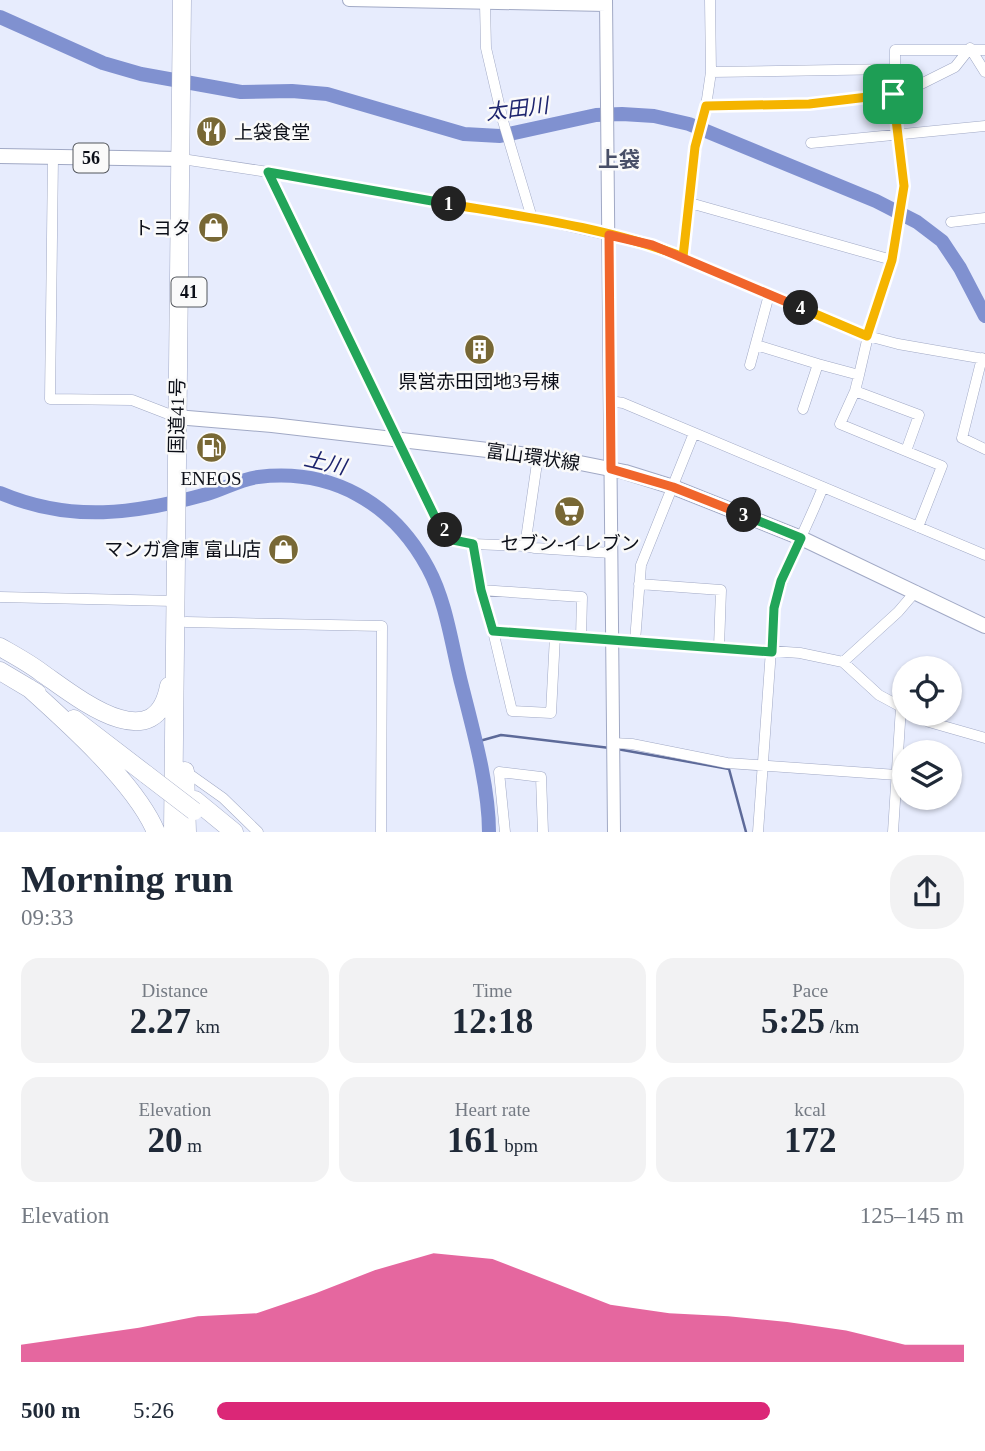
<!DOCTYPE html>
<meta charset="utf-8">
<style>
body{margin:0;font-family:"Times New Roman","Noto Sans JP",serif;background:#f2f2f3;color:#1f2937;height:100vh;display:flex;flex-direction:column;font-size:26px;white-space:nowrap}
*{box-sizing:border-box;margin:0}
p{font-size:23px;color:#747a83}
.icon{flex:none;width:38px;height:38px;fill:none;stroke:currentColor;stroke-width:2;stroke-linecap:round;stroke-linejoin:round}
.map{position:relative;height:832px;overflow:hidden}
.panel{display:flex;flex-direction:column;background:#fff;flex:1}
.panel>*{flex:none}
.tools{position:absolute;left:892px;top:656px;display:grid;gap:14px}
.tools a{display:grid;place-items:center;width:70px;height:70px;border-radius:50%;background:#fff;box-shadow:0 2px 5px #0004;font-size:35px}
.pin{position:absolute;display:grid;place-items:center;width:60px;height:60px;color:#fff;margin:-30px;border-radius:14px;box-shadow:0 4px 10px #0006}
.km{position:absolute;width:35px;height:35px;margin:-18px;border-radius:50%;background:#222;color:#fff;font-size:19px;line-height:35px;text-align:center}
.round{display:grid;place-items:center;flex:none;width:74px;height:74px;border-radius:28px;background:#f2f2f3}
.headline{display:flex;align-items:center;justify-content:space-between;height:119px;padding:0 21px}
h1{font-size:38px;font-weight:800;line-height:52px}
.figures{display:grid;grid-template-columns:repeat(3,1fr);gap:10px;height:119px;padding:7px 21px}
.figures div{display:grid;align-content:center;border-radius:18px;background:#f2f2f3;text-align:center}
.figures b{font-size:35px;font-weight:800}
.figures small{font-size:19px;font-weight:400}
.figures p{font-size:19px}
.chart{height:196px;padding:14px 21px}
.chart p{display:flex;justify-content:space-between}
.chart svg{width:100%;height:126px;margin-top:7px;fill:#db2777;opacity:.7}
ul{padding:0 21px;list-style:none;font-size:23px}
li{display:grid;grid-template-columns:112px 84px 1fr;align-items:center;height:52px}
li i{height:18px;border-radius:9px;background:#db2777}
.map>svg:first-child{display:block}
</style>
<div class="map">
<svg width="985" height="832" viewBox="0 0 985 832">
<rect width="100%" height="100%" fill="#e7ecfd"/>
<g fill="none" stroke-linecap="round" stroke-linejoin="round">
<path stroke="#5d6a99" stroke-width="2.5" d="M476 742 501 735 610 748
M617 749 729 769 746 832"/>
<path stroke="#8091d0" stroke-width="14" d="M0 17 103 63 141 74 241 92 292 91 327 94 464 134 500 136 596 115 622 114 654 116 689 124 876 201 917 222 942 241 960 268 985 316
M0 493C71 523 135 514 207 494 224 489 241 479 258 477 332 468 393 503 428 568 447 603 452 648 462 686 473 730 489 786 489 832"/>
<defs>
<path id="street" d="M485 4 486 48 503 121 532 218
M711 72 895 69V50H985
M893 94 917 86 955 67 970 48 985 72
M706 106 711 72 710 0
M811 143 985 126
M53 157 50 399 132 400 176 417
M182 159 268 172 532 218 652 245 683 257 868 336 898 344 985 359
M268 172 435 517 453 540 473 544 481 590 493 631 800 653 843 662 879 695 905 709
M690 203 892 260
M951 222 985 218
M683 257 696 147 706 106 809 104 893 94 904 186 892 260 868 336 859 375
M756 345 818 364
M982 358 962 438 985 449
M750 365 769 295
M610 401 623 403 985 555
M803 409 818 364 859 375 855 391
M906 451 919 415 855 391 840 424 942 466 918 527
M473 544 525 546 538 456
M525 546 535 548 611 553
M639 584 721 590 719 647
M481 590 582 597 581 638
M0 597 174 601
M186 622 382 626 381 832
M493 631 512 711 551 713 555 636
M635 641 641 565 694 433
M843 662 898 612 916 591
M914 714 929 722 985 738
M613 743 632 744 727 763 897 775
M185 771 223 798 258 832
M505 832 499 772 541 777 543 832
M758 832 774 608C785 565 807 528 823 487
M893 832 901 707"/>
<path id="secondary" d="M349 0 606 5
M606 0 614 832"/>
<path id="primary" d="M0 156 182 159
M176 417 272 425 513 453 575 462 625 472 673 487 801 538 985 626"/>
<path id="highway" d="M0 647C14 655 29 663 42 673 74 695 155 762 169 686
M0 671 37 693
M29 688C68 723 136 784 156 832
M74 719 147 775
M185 771 187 832
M195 800 234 832
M173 832 182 0"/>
</defs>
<use href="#street" stroke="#a1a9c5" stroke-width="11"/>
<use href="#secondary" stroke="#a1a9c5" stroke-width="14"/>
<use href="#primary" stroke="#a1a9c5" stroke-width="16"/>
<use href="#highway" stroke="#a1a9c5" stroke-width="19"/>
<use href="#street" stroke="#fff" stroke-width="10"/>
<use href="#secondary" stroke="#fff" stroke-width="12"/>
<use href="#primary" stroke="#fff" stroke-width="14"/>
<use href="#highway" stroke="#fff" stroke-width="18"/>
<defs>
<path id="highway-bridge" d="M147 775 194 811"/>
</defs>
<use href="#highway-bridge" stroke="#a1a9c5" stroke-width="19" stroke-linecap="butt"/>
<use href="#highway-bridge" stroke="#fff" stroke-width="18"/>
</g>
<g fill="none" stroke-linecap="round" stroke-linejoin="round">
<defs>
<path id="split-1" d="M449 204C527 217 609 228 683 257L695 147 706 106 809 104 893 94"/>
<path id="split-2" d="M445 530 435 517 268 172 449 204"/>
<path id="split-3" d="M445 530 453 540 473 544 481 590 493 631 772 652 774 608 781 581 801 538 744 515"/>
<path id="split-4" d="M744 515 673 487 611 469 609 235 652 245 801 308"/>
<path id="split-5" d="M801 308 867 336 892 260 904 186 893 94"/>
</defs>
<use href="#split-1" stroke="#fff" stroke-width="14"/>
<use href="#split-2" stroke="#fff" stroke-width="14"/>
<use href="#split-3" stroke="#fff" stroke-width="14"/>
<use href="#split-4" stroke="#fff" stroke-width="14"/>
<use href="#split-5" stroke="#fff" stroke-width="14"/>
<use href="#split-1" stroke="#f5b400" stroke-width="9"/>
<use href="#split-2" stroke="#22a559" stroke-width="9"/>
<use href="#split-3" stroke="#22a559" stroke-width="9"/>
<use href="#split-4" stroke="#f0652b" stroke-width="9"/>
<use href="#split-5" stroke="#f5b400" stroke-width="9"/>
</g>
<defs>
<symbol id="restaurant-disc" viewBox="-11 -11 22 22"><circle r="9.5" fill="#786835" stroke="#fafafa"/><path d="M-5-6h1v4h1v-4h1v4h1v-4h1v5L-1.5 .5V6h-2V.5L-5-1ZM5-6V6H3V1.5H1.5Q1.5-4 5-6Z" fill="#fff"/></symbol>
<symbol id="shop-disc" viewBox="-11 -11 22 22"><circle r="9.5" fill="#786835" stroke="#fafafa"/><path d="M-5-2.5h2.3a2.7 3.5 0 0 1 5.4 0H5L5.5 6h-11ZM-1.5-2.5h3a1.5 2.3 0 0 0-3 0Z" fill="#fff"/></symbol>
<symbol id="building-disc" viewBox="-11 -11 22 22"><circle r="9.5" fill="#786835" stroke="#fafafa"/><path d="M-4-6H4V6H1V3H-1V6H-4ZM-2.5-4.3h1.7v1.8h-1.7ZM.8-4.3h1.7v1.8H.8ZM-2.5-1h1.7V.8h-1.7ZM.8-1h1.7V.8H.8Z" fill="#fff"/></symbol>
<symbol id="fuel-disc" viewBox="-11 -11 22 22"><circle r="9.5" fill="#786835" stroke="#fafafa"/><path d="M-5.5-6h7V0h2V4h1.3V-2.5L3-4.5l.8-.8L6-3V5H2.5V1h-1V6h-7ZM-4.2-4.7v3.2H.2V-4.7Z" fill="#fff"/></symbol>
<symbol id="supermarket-disc" viewBox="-11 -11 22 22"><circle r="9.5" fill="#786835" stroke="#fafafa"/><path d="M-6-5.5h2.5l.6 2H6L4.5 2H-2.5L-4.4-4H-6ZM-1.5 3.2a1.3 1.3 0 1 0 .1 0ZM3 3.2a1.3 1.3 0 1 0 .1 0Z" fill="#fff"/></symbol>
</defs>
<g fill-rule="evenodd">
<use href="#restaurant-disc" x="194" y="114" width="35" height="35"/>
<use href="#shop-disc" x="196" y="210" width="35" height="35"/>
<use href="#building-disc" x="462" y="332" width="35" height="35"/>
<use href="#fuel-disc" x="194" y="430" width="35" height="35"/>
<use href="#supermarket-disc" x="552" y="494" width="35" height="35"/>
<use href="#shop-disc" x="266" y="532" width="35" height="35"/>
</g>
<g text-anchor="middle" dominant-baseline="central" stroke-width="5" stroke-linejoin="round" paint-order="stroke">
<g fill="#fafafa" stroke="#53565c" stroke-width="2">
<rect x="73.5" y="143.5" width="35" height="29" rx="5"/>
<rect x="171.5" y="277.5" width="35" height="29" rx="5"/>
</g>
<g font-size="18" font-weight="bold" fill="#0c0f18">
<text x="91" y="158">56</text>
<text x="189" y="292">41</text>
</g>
<g font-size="19" fill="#0c0f18" stroke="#fafafa">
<text x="234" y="132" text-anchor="start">上袋食堂</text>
<text x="191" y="228" text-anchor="end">トヨタ</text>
<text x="479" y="381">県営赤田団地3号棟</text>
<text x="211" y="478">ENEOS</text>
<text x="570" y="543">セブン-イレブン</text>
<text x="261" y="549" text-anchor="end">マンガ倉庫 富山店</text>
</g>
<g font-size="19" fill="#0c0f18" stroke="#fafafa">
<text transform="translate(177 416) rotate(-89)">国道41号</text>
<text transform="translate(533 457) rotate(8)">富山環状線</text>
</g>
<g font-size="21" font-style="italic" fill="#1d246e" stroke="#fafafa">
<text transform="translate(517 109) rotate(-7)">太田川</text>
<text transform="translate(325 463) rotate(13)">土川</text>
</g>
<g font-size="21" font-weight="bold" fill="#484f67" stroke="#fafafa">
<text x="619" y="160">上袋</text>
</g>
</g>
</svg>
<div class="tools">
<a><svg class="icon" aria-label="locate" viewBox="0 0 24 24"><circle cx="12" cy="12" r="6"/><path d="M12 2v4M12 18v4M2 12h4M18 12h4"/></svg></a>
<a><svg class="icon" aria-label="layers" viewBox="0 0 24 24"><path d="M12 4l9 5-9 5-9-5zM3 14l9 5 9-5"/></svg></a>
</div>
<div class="pin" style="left:893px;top:94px;background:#1e9e55"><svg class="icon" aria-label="arrive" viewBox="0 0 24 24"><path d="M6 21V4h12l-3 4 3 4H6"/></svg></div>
<b class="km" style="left:449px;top:204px">1</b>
<b class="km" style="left:445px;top:530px">2</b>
<b class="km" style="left:744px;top:515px">3</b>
<b class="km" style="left:801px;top:308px">4</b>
</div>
<section class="panel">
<div class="headline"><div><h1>Morning run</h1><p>09:33</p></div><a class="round"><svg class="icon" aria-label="share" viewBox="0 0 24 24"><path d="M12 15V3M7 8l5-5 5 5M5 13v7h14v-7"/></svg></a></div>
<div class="figures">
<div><p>Distance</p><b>2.27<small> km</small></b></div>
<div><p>Time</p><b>12:18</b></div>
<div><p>Pace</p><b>5:25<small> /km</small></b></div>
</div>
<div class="figures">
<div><p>Elevation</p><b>20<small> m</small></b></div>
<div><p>Heart rate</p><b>161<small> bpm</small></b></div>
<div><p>kcal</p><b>172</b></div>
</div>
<div class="chart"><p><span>Elevation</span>125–145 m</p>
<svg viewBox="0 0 160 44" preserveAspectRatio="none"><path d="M0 44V38L10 35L20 32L30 28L40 27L50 20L60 12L70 6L80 8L90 16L100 24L110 27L120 28L130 30L140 33L150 38L160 38V44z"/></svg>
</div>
<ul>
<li><b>500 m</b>5:26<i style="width:74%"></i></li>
</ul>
</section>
